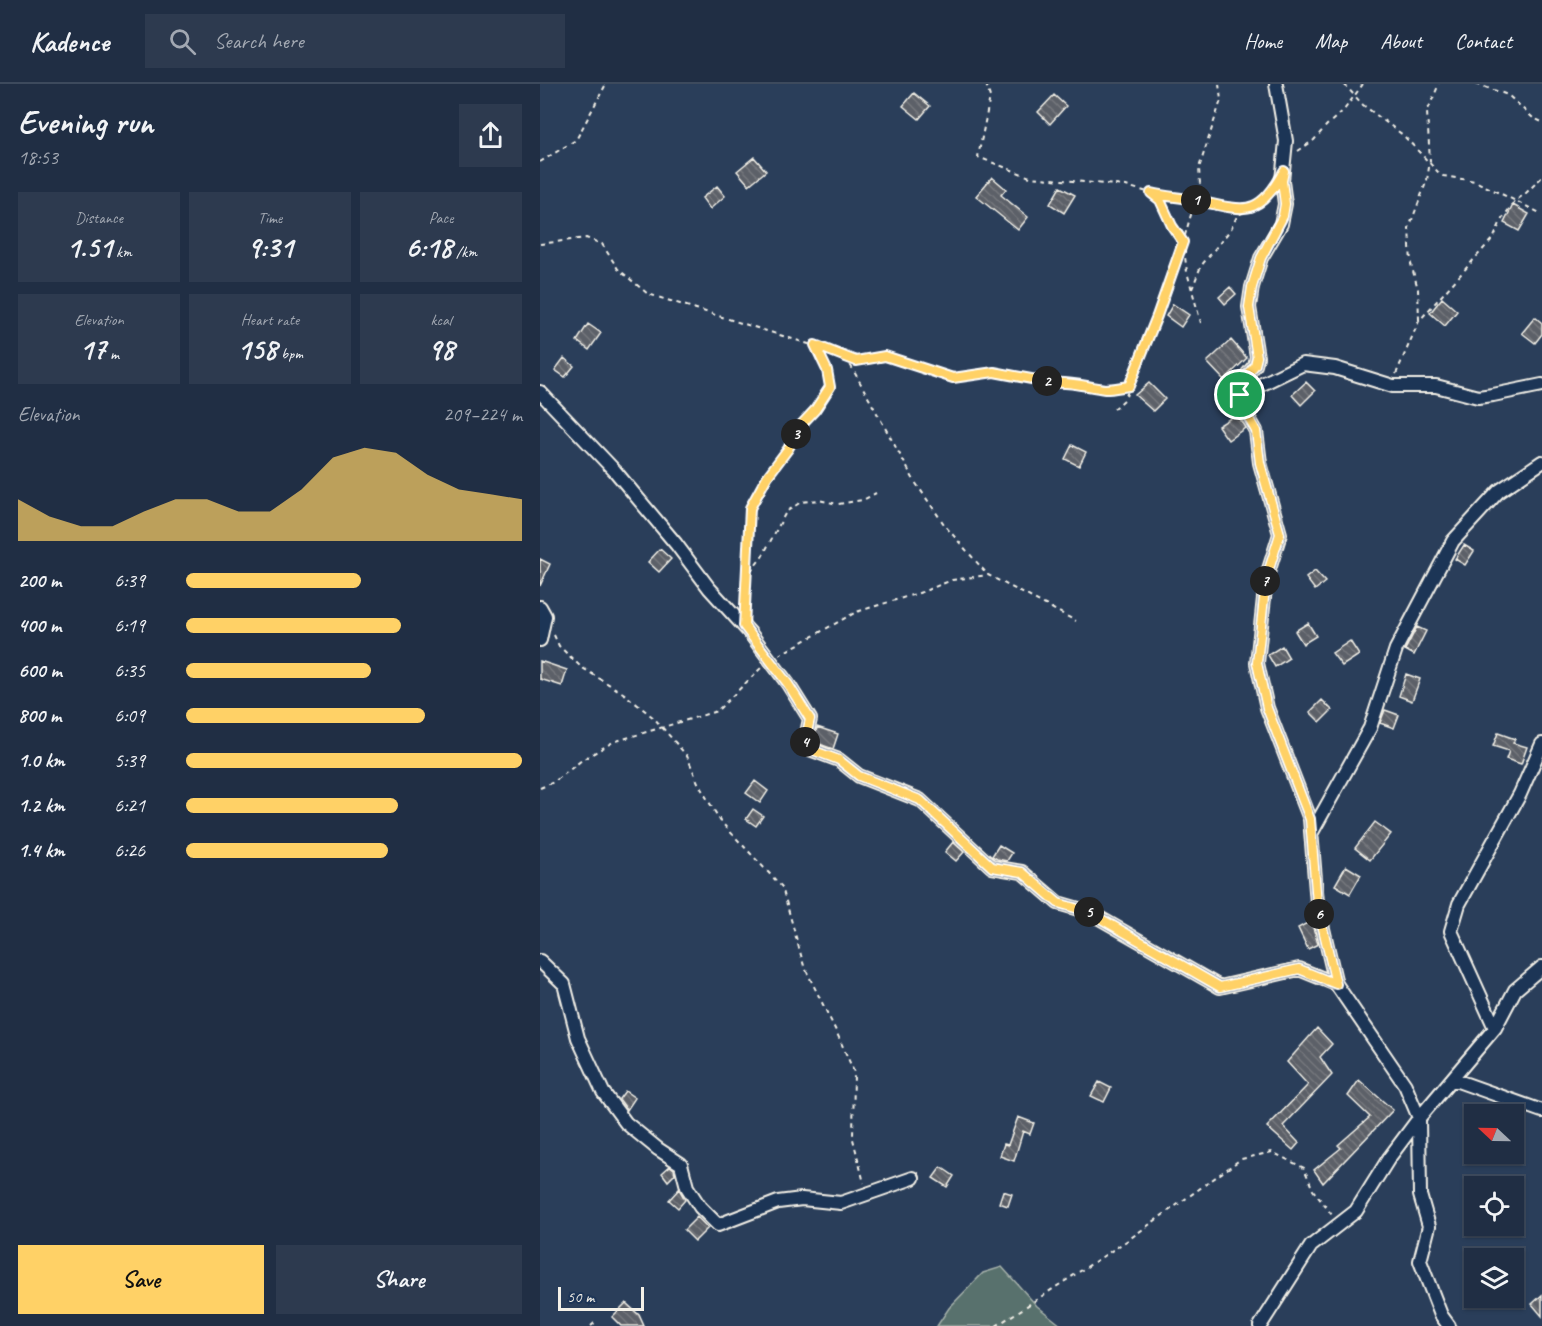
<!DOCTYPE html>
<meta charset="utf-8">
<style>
body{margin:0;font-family:Caveat,sans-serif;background:#2d3a4f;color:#f1f3f6;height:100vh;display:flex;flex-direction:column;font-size:22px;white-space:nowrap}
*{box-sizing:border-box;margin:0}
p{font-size:20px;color:#a2a8b2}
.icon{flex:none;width:33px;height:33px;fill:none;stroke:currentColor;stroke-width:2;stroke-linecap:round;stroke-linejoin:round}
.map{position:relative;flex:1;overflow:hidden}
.sheet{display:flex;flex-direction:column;background:#202e44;width:540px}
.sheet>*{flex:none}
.needle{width:39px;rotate:292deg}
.tools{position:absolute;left:924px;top:1020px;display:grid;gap:12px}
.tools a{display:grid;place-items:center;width:60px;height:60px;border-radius:0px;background:#202e44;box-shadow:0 2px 4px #0004,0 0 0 2px #3d4a5d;font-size:30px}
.scale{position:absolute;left:18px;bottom:15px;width:86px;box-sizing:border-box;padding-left:6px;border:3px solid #f4f1e8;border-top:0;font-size:16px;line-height:21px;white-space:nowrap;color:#f4f1e8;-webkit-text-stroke:4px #1d3557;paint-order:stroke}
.pin{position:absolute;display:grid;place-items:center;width:51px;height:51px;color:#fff;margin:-26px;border:3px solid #fff;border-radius:50%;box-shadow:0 2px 6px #0007}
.km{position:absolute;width:30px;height:30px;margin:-15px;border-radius:50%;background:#222;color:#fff;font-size:16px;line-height:30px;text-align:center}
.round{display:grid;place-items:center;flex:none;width:63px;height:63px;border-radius:0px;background:#2d3a4f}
.head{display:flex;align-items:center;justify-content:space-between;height:102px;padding:0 18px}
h1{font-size:33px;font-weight:700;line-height:45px}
.figures{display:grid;grid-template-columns:repeat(3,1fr);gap:9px;height:102px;padding:6px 18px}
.figures div{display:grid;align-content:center;border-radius:0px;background:#2d3a4f;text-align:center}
.figures b{font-size:30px;font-weight:700}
.figures small{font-size:16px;font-weight:400}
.figures p{font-size:16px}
.chart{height:168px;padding:12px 18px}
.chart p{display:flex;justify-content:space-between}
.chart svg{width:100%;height:108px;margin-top:6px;fill:#ffd166;opacity:.7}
.cta{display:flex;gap:12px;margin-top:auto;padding:12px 18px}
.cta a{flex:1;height:69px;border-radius:0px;background:#ffd166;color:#111;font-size:24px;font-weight:700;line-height:69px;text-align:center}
.cta a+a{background:#2d3a4f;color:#f1f3f6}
ul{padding:0 18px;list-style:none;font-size:20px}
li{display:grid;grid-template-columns:96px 72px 1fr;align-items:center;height:45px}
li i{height:15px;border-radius:8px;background:#ffd166}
header{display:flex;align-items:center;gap:36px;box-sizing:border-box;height:84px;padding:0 30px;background:#202e44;border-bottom:2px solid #3d4a5d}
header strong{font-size:28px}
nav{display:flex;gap:33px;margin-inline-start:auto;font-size:21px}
.search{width:420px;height:54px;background:#2d3a4f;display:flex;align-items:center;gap:15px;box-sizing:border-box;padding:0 21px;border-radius:0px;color:#a2a8b2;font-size:22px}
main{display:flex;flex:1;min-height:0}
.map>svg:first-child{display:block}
</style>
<header>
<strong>Kadence</strong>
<div class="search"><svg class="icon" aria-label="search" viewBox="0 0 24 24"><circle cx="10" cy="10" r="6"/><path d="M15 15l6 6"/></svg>Search here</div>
<nav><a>Home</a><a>Map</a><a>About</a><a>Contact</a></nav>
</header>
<main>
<section class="sheet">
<div class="head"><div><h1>Evening run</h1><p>18:53</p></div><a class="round"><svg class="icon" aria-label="share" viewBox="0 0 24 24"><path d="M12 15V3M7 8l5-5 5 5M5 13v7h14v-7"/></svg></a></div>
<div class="figures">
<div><p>Distance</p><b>1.51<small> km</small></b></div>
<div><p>Time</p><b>9:31</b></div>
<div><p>Pace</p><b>6:18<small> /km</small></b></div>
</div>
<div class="figures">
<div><p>Elevation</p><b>17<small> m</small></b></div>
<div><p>Heart rate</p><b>158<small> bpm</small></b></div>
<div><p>kcal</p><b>98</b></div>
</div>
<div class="chart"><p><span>Elevation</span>209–224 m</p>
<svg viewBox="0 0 160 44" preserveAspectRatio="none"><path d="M0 44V27L10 34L20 38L30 38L40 32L50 27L60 27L70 32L80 32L90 23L100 10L110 6L120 8L130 17L140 23L150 25L160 27V44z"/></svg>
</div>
<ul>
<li><b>200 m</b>6:39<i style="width:52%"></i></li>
<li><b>400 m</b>6:19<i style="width:64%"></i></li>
<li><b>600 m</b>6:35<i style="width:55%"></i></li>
<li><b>800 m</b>6:09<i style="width:71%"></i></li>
<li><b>1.0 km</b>5:39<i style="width:100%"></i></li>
<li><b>1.2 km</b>6:21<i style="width:63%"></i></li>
<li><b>1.4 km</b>6:26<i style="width:60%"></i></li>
</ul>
<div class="cta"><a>Save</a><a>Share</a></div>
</section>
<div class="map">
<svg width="1002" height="1242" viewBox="0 0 1002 1242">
<defs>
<pattern id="building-back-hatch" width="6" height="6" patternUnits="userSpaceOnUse" patternTransform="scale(1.5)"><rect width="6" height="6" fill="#5c6067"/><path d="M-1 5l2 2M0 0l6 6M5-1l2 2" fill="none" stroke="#74777d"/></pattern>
</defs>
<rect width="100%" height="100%" fill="#2a3e5a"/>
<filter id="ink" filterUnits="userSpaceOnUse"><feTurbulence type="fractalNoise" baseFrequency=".0167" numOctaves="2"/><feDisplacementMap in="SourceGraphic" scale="12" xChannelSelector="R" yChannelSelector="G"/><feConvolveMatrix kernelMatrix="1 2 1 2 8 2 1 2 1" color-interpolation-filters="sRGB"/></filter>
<g filter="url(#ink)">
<path fill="#58716d" stroke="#a6b1aa" stroke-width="1.5" d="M462 1183 497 1222 522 1242H397L409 1224 443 1189Z"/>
<path fill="url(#building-back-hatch)" stroke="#f4f1e8" stroke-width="1.5" d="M374 9 390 22 379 35 363 22Z
M514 11 526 22 510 40 498 28Z
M214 73 226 87 209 101 197 87Z
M452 93 466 105 461 111 488 133 478 146 436 112Z
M177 102 185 112 170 125 162 114Z
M520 103 535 111 524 129 510 120Z
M973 121 989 130 979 147 964 139Z
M690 203 696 210 685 220 679 213Z
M902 214 917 227 905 242 890 229Z
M633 220 649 231 641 243 626 232Z
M995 233 1002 239V250L995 259 982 249Z
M48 240 61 249 49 266 37 257Z
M691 256 707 274 684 296 667 278Z
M24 274 34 282 25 293 15 286Z
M766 298 775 307 761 321 752 311Z
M609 299 625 315 613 327 595 311Z
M697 330 705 344 688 356 678 342Z
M532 361 546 368 539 382 525 375Z
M924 461 934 467 925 481 915 475Z
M120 465 131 475 119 488 108 478Z
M0 475 10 480 0 502Z
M775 487 785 498 775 506 766 494Z
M768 539 776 552 763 560 755 547Z
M877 543 886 547 874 571 865 566Z
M810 557 819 571 802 582 792 569Z
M742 562 749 574 735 583 728 571Z
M0 577 27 586 22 602 0 595Z
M866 590 880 595 872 617 859 612Z
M782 616 792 626 780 638 770 628Z
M845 626 859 631 854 644 840 639Z
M277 643 298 650 293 665 274 658Z
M958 649 975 655 973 659 987 663 981 680 966 675 969 667 953 662Z
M215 697 228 707 220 719 206 709Z
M213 725 223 732 216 742 206 735Z
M835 738 851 750 830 776 815 764Z
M413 758 424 768 416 777 405 768Z
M459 761 472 769 467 777 457 775 452 772Z
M806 782 821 791 810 810 795 801Z
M771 837 778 860 768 865 758 844Z
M777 944 792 960 780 973 792 991 743 1042 759 1059 753 1066 727 1043 768 1001 747 978Z
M819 996 853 1026 783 1099 774 1086 801 1064 798 1061 830 1033 808 1012Z
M559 998 571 1004 564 1018 551 1012Z
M85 1007 95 1014 87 1026 79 1015Z
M478 1033 494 1039 490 1050 483 1047 474 1077 460 1072 464 1060 468 1061Z
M130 1082 134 1085 135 1090 128 1097 122 1089Z
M401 1083 414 1092 407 1103 393 1094Z
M139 1105 145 1116 138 1124 129 1116Z
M463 1107 472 1110 468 1122 459 1119Z
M157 1133 168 1144 155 1157 144 1146Z
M1002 1211V1232L992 1220Z
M86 1219 99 1231 104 1242H81L72 1233Z"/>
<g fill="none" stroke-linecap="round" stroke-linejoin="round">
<defs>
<path id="minor" d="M736 0 746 57 742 97 745 120 741 140 721 174 712 203 709 223 717 273 715 281 702 297 700 311V319L716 347 720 379 740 450 726 495 717 579 727 624 770 735 777 819 796 900 865 1001 879 1034 880 1111 889 1142 880 1177 901 1231 909 1242
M0 308 75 387 136 460 169 504 210 549 248 600 270 635 264 663 299 676 319 692 380 716 452 783 482 788 518 819 549 828 680 903 759 885 796 900
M700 311 763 280 795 284 853 302H896L938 313 953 311 1002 301
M0 523 5 532 0 556
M772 748 830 644 856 565 913 457 959 407 1002 378
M0 877 24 900 38 954 63 1008 86 1039 118 1065 141 1080 147 1103 160 1123 178 1141 238 1118 262 1115 301 1119 373 1094
M955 944 975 906 1002 883
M912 995 1002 1027
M720 1242 771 1162 816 1127 849 1074 879 1034 955 944 911 847 919 820 980 710 1002 660"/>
</defs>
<use href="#minor" stroke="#f4f1e8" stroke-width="16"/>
<path stroke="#f4f1e8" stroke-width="2" stroke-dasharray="4.5 4.5" stroke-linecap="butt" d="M446 0 450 13 438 73 490 93 586 102 611 109 645 114 674 122 707 124
M804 0 823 21 863 51 898 88 903 92 935 97 1002 130
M936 0 968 11 993 34 1002 38
M758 67 774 56 787 41 804 26 823 0
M0 78 36 56 66 0
M614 111 623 121 632 142 643 158 647 188 661 239
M0 160 46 154 62 160 78 185 108 210 275 262 316 277 345 272 413 294 454 288 513 299C532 297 551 306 570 305 577 305 583 303 589 302
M652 205 661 182 691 145 697 132 720 118 730 107
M879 236 878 205 871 180 869 144 887 96 890 77 887 28 899 0
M306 273 375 398 406 443 448 491
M856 290 879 237 954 153 962 135 975 117 985 110 1002 93
M574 325 585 315 602 267 617 232 643 158 660 100 659 84 681 16 679 0
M205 495 222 473 246 428 261 418 278 416 298 420 323 416 336 409
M204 525 210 424 227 393 248 365 260 342 275 326 290 303 287 286 275 262
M14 551 19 562 41 583 83 609 114 634 147 672 159 701 181 738 242 803 264 882 296 947 314 988 313 1055 324 1099
M239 571 316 528 382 508 412 496 448 491 536 537
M0 704 14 698 42 676 73 658 177 627 222 583
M51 1242 57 1237
M456 1242 588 1156 701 1075 732 1068 764 1084 773 1106 792 1131"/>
<use href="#minor" stroke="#1d3557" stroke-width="12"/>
</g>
</g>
<g fill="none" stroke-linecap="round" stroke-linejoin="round" filter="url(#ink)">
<defs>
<path id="route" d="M744 87 742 97 745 120 743 132 721 174 712 203 709 223 717 273 715 281 702 297 700 304V319L716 347 720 379 740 450 726 495 717 579 727 624 770 735 777 819 796 900 759 885 680 903 549 828 518 819 482 788 452 783 380 716 319 692 299 676 264 663 270 635 248 600 204 542 210 424 227 393 248 365 260 342 275 326 290 303 287 286 275 261 316 277 345 272 413 294 454 288 513 299C530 297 548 303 565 305 573 305 581 303 589 302L617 232 643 158 632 142 620 116 611 109C624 112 636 113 648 115 664 117 698 129 713 122 726 117 737 100 744 87Z"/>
</defs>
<use href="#route" stroke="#fff" stroke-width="12"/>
<use href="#route" stroke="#ffd166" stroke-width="8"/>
</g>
</svg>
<div class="tools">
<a><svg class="needle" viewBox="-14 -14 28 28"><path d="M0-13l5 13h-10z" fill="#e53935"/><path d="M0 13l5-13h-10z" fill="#a2a8b2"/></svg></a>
<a><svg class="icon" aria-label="locate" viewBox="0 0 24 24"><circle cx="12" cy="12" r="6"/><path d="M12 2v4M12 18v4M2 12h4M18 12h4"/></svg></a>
<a><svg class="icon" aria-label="layers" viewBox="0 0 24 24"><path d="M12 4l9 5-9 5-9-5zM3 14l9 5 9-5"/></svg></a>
</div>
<div class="scale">50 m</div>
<div class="pin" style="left:700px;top:311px;background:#1e9e55"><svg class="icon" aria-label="arrive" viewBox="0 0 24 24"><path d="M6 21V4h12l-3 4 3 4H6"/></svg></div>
<b class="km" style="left:656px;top:116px">1</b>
<b class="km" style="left:507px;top:297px">2</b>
<b class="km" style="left:256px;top:350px">3</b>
<b class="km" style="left:265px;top:658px">4</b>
<b class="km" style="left:549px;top:828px">5</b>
<b class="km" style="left:779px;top:830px">6</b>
<b class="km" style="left:725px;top:497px">7</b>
</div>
</main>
